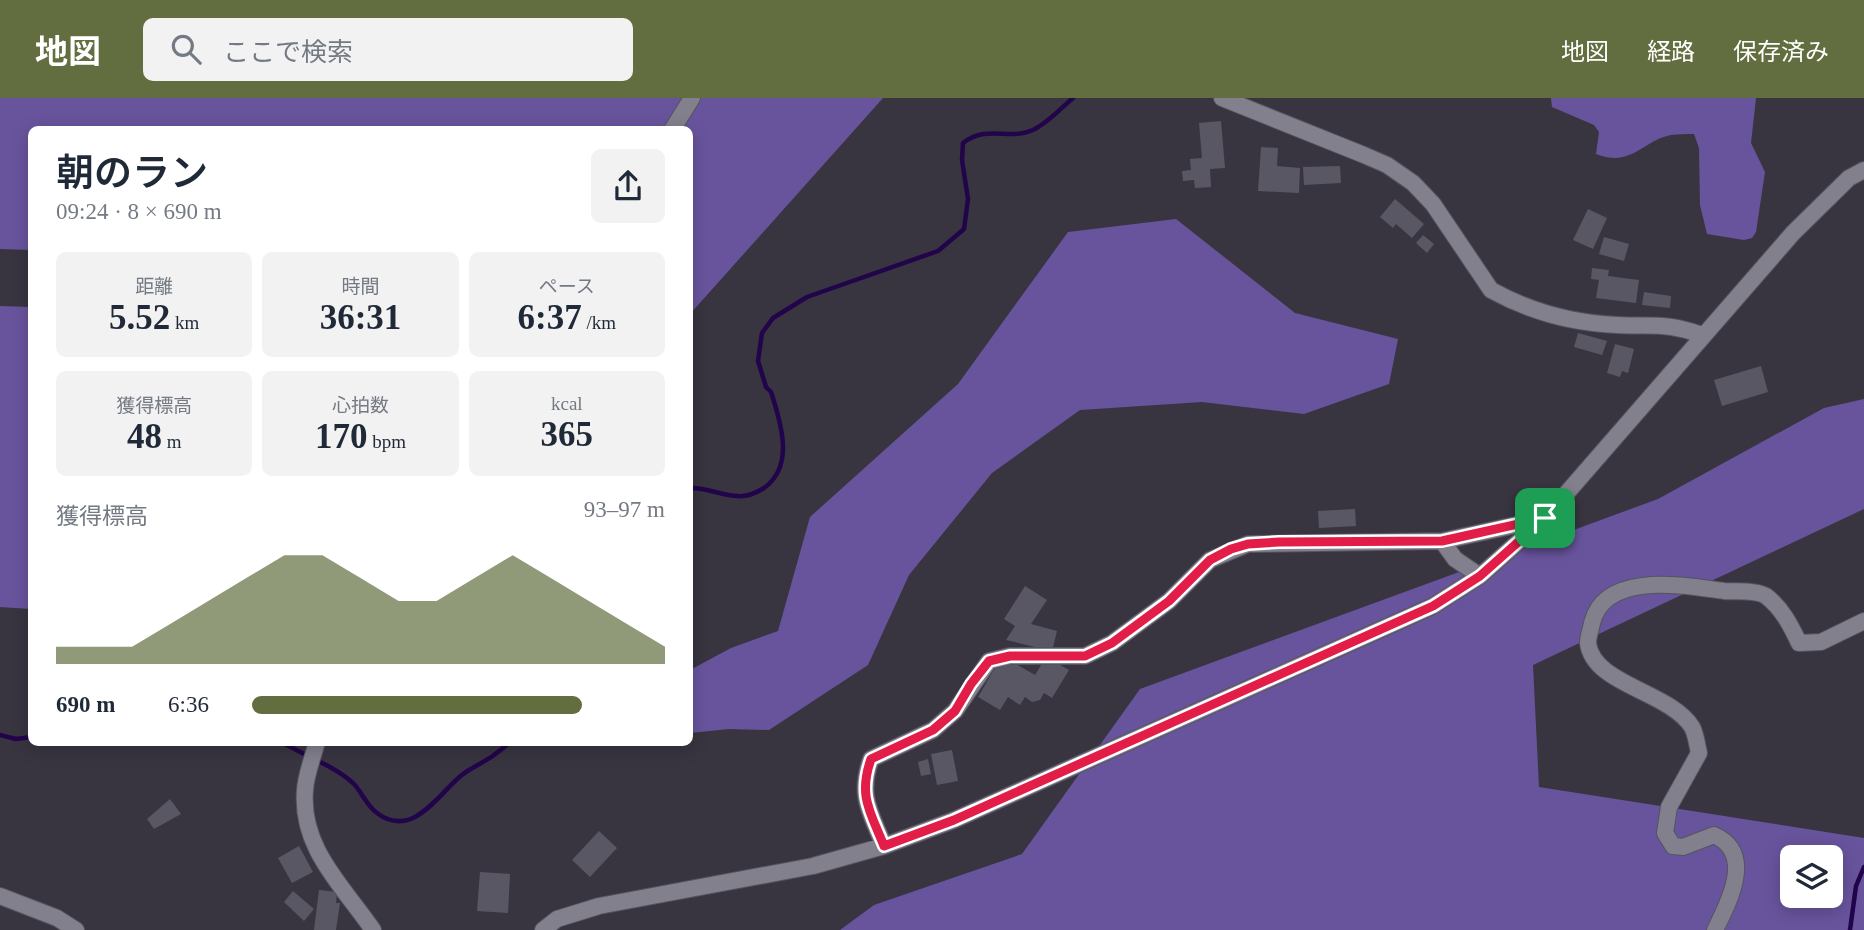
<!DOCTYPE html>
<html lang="ja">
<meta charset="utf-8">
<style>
body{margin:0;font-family:"Times New Roman","Noto Sans JP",serif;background:#f2f2f3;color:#1f2937;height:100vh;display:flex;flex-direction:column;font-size:26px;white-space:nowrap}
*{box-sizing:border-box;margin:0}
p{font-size:23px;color:#747a83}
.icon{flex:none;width:38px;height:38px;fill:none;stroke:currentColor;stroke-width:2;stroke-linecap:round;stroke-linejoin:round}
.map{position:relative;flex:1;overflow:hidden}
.panel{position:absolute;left:28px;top:28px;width:665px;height:620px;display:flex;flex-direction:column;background:#fff;border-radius:10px;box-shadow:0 4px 18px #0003}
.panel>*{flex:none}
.fabs{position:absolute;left:1780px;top:747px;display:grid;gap:14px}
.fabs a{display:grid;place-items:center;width:63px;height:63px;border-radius:10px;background:#fff;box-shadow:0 4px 18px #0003;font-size:35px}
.pin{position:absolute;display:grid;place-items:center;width:60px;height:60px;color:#fff;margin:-30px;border-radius:14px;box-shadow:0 4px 10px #0006}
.round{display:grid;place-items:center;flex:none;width:74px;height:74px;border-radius:10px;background:#f2f2f3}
.head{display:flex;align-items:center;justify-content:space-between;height:119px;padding:0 28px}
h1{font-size:38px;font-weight:600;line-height:52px}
.metrics{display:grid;grid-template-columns:repeat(3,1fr);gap:10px;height:119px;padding:7px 28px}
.metrics div{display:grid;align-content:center;border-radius:10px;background:#f2f2f3;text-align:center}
.metrics b{font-size:35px;font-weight:600}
.metrics small{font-size:19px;font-weight:400}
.metrics p{font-size:19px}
.chart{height:196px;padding:14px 28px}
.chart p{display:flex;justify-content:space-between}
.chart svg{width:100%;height:126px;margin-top:7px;fill:#626e3f;opacity:.7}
ul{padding:0 28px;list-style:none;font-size:23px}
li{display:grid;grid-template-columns:112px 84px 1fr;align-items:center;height:52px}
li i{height:18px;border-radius:9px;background:#626e3f}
header{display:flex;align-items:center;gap:42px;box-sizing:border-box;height:98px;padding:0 35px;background:#626e3f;color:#fff}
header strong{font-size:33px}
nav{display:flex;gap:38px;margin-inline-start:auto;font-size:24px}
.search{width:490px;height:63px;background:#f2f2f3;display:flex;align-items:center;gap:18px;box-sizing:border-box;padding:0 24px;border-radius:10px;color:#747a83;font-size:26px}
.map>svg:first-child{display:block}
</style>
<header>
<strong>地図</strong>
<div class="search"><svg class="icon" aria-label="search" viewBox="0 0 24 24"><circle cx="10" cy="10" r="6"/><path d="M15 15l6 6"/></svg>ここで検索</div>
<nav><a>地図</a><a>経路</a><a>保存済み</a></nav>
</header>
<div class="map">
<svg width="1864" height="832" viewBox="0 0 1864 832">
<rect width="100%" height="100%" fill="#383541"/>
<path fill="#68549d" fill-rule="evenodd" d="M0 0H883L690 216V32H32L31 152 0 151Z
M1551 0H1756L1751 45 1765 74 1756 134 1752 140 1744 142 1707 136 1700 107 1699 50 1694 36C1686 36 1678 36 1671 37 1643 42 1632 70 1596 56L1599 34 1594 27 1552 9Z
M1176 121 1295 215 1398 241 1389 286 1304 316 1202 304 1080 312 992 375 909 477 868 567 769 632 729 631 690 635V572L731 550 778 533 810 419 958 286 1068 134Z
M0 208 31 209V511L0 509Z
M1864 301V411L1533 567 1539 689 1864 740V832H840L874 807 1022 756 1140 591 1658 401 1824 310ZM1792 760H1830V798H1792Z"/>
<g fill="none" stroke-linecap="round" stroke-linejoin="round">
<path stroke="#22044a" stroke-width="4.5" d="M690 390C706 389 722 398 738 398 747 399 756 395 764 390 795 368 781 325 771 294L766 289 758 263 762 235 773 220 807 199 938 153 964 131 968 101 962 62 963 45C988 26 1009 43 1033 32 1048 25 1061 10 1073 0
M0 637 16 641 32 639
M143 644H179
M281 644 308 658
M316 662C329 668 343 676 353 685 362 694 366 707 377 715 415 744 443 688 466 674 484 663 494 659 510 644
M1850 832 1856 788 1864 769"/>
</g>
<path fill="#5a5764" d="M1221 23 1225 70 1210 71 1211 89 1195 90 1194 82 1183 83 1182 73 1191 72 1190 61 1202 60 1199 25Z
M1261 49 1278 50 1277 68 1300 70 1299 95 1258 93Z
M1340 68 1341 85 1304 87 1303 69Z
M1395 101 1424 126 1412 140 1396 126 1393 130 1380 119Z
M1588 111 1607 120 1593 151 1573 142Z
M1423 137 1434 146 1427 155 1416 145Z
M1604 139 1629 146 1624 163 1599 156Z
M1592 170 1609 172 1608 178 1639 182 1636 205 1596 200 1599 182 1591 181Z
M1644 194 1671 198 1670 210 1642 207Z
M1578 235 1607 243 1602 257 1574 249Z
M1615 246 1634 251 1628 275 1622 273 1620 279 1607 275Z
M1761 268 1768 294 1722 308 1714 282Z
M1355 411 1356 428 1319 430 1318 413Z
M1025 488 1047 502 1031 526 1057 533 1052 553 1006 542 1015 528 1004 521Z
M1002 558 1035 577 1046 559 1069 572 1052 600 1044 595 1040 602 1032 604 1025 599 1020 607 1008 599 1000 612 978 599Z
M952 652 958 683 937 687 931 656Z
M928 661 931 676 921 678 918 664Z
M170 701 181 716 154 731 147 721Z
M599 733 617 750 590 779 572 762Z
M299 748 313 774 292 785 278 760Z
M480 774 510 776 508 815 477 813Z
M319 792 337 794 336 805H340L336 832H314Z
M293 793 314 811 304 823 284 804Z"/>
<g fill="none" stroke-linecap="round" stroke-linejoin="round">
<defs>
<path id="minor" d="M1222 0 1364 57 1387 67 1413 85 1433 106 1491 192C1529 213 1573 225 1617 227 1654 229 1665 224 1702 237
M672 32 692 0
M1442 443 1455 461 1480 478
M317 644C313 659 306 676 305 692 300 750 343 788 373 832
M884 748C870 713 858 698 871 661L933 632 955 613 989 563 1010 558H1085L1112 545 1169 503 1210 462 1248 446 1442 443 1543 421
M0 798 57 820 76 832
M543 832 557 821 599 808 813 768 884 748 954 722 1433 508 1480 478 1545 420 1793 135 1849 80 1864 72
M1715 832C1729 804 1755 755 1714 737L1683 749 1673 748 1665 735 1669 709 1699 655C1697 647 1696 636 1692 629 1669 593 1593 587 1588 545 1588 539 1591 531 1592 525 1605 472 1686 488 1724 493 1736 494 1757 492 1766 498 1782 510 1791 528 1799 545L1821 544 1864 523"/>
</defs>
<use href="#minor" stroke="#55535d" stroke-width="18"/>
<use href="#minor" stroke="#83808e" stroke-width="16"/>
</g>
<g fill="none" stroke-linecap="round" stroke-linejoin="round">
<defs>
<path id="route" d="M1545 420 1480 478 1433 508 954 722 884 748C870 713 858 698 871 661L933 632 955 613 971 586 989 563 1010 558H1085L1112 545 1169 503 1210 462 1231 451 1248 446 1279 444 1442 443Z"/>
</defs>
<use href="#route" stroke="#fff" stroke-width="14"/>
<use href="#route" stroke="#e11d48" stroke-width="9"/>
</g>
</svg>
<div class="fabs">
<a><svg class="icon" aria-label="layers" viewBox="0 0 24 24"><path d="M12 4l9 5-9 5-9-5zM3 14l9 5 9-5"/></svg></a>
</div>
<div class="pin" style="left:1545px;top:420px;background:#1e9e55"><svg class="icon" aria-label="arrive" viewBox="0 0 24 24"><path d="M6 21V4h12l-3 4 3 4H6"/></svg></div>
<section class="panel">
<div class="head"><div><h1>朝のラン</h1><p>09:24 · 8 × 690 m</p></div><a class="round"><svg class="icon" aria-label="share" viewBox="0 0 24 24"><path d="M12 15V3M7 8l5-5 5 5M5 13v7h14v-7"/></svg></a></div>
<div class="metrics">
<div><p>距離</p><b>5.52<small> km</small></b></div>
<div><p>時間</p><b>36:31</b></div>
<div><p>ペース</p><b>6:37<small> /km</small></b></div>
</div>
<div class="metrics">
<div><p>獲得標高</p><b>48<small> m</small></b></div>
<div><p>心拍数</p><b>170<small> bpm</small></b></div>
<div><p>kcal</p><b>365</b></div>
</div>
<div class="chart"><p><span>獲得標高</span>93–97 m</p>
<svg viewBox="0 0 160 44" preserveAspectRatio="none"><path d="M0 44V38L10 38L20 38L30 30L40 22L50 14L60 6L70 6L80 14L90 22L100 22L110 14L120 6L130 14L140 22L150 30L160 38V44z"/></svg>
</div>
<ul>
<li><b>690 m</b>6:36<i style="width:80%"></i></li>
</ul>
</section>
</div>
